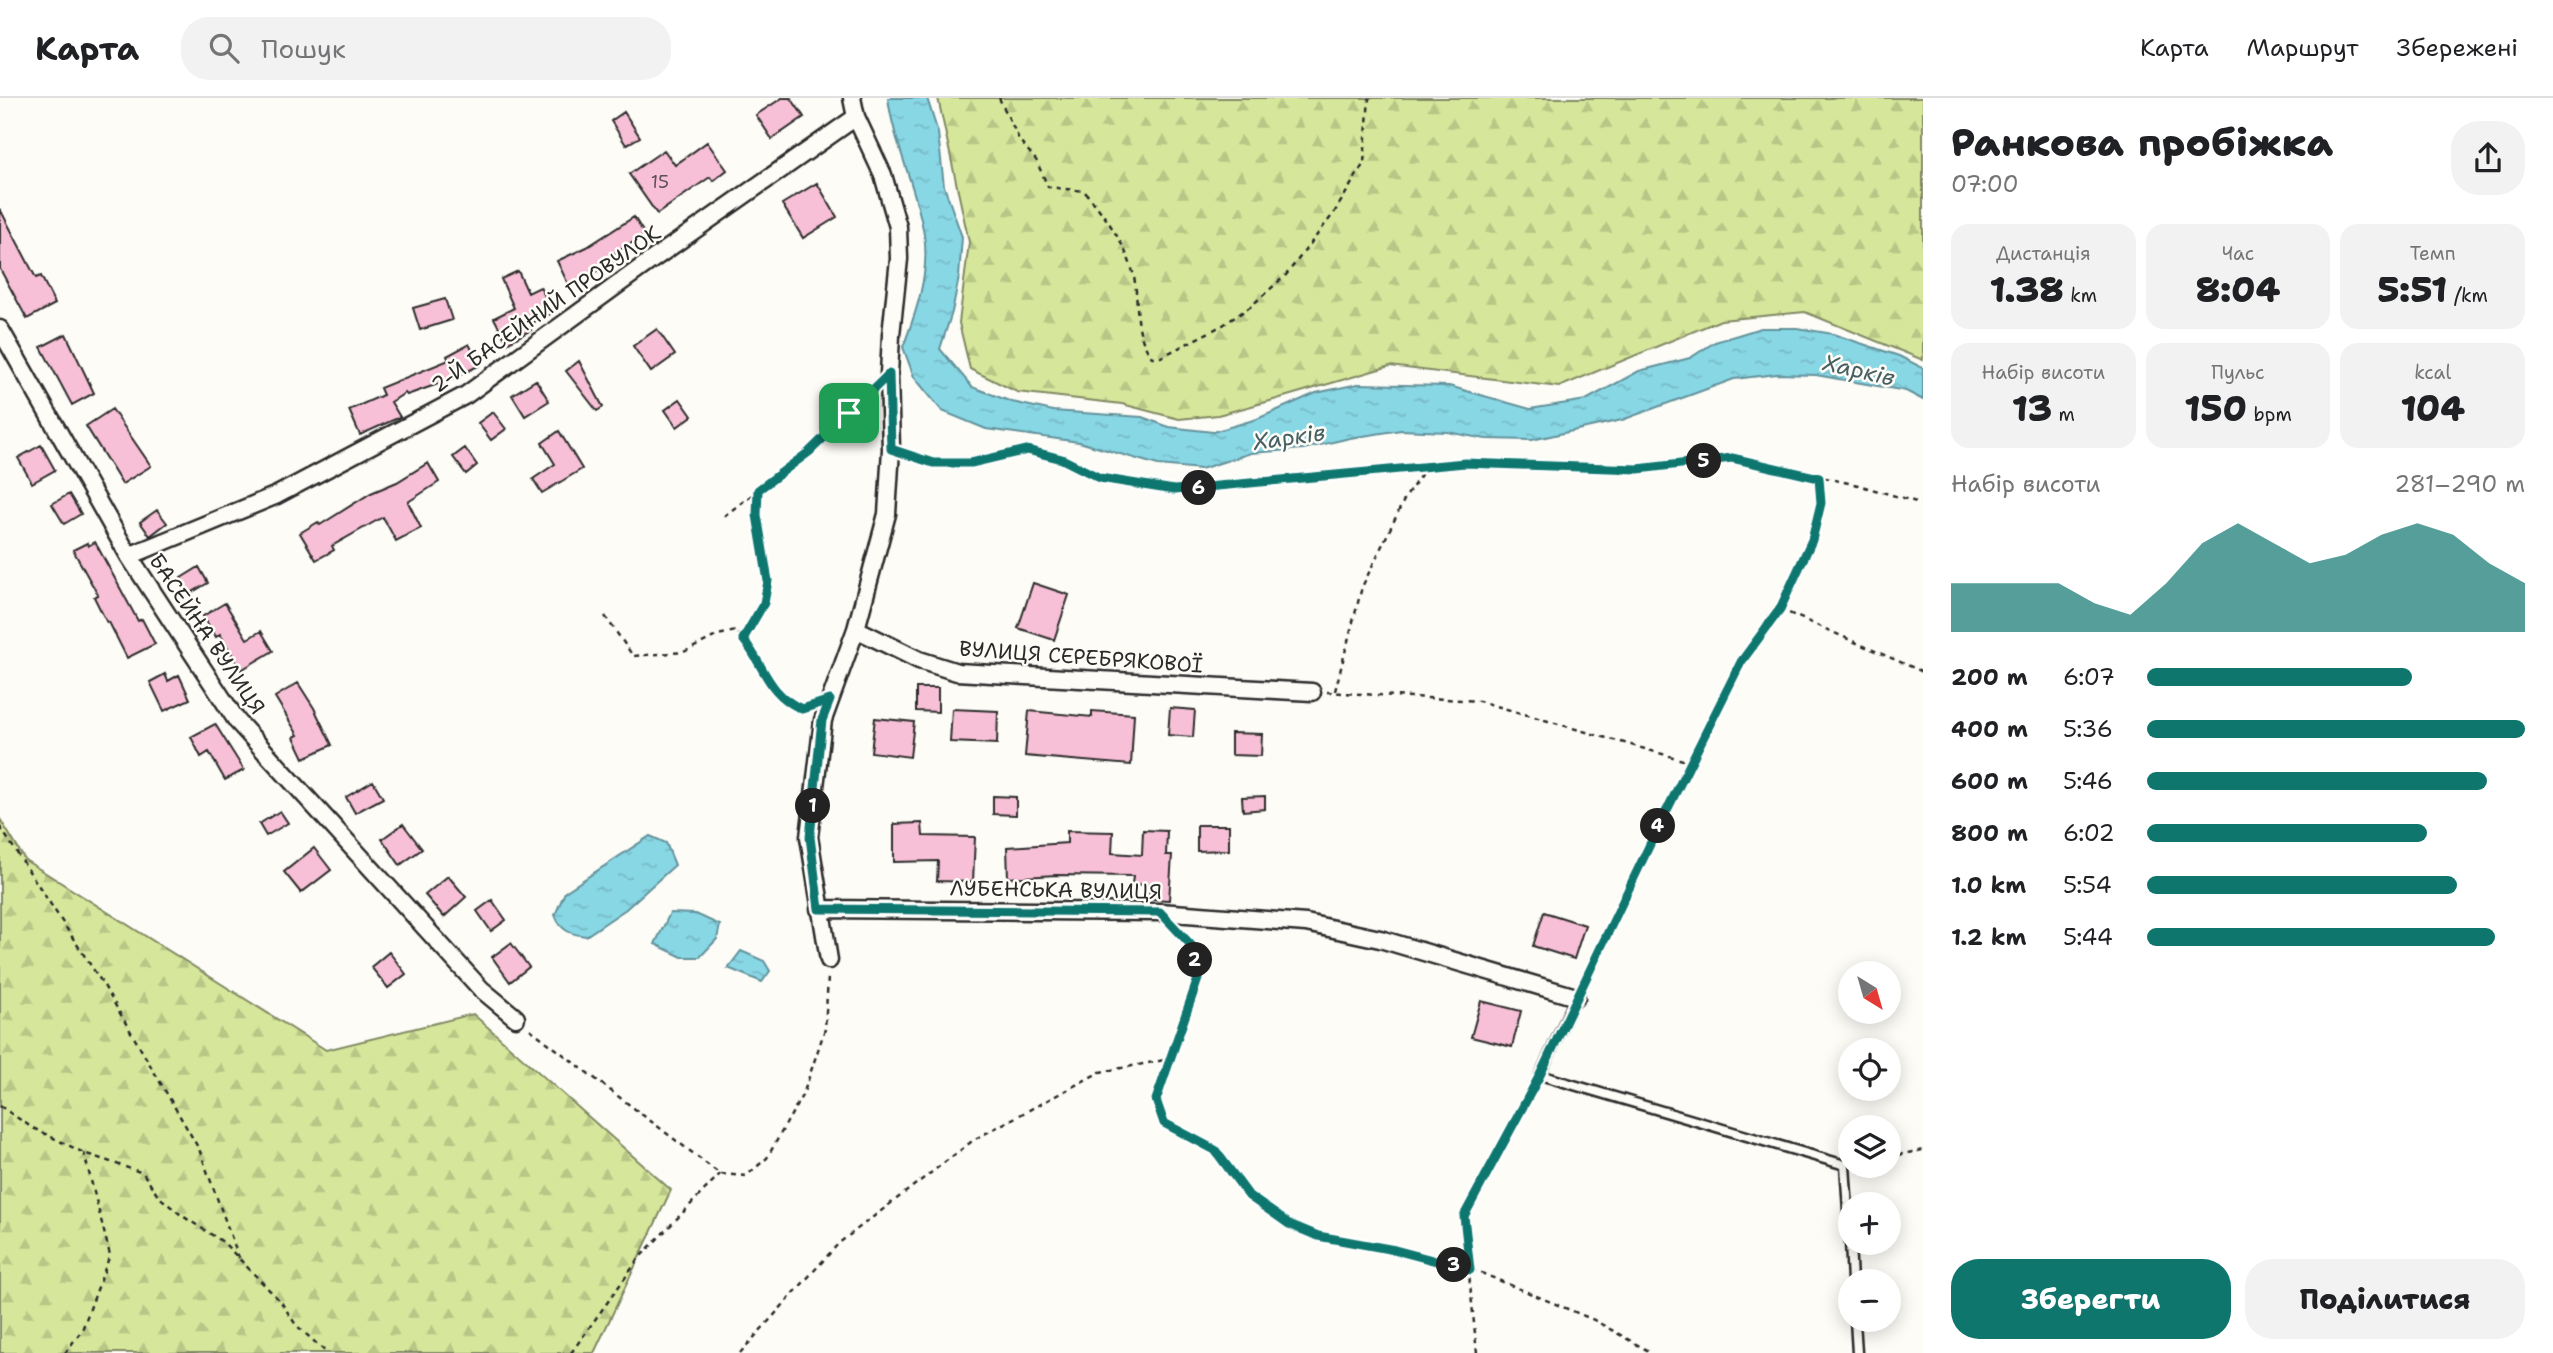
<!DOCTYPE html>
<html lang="uk">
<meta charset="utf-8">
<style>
body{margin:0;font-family:"Shantell Sans",sans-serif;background:#f2f2f2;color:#202124;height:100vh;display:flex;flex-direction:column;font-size:26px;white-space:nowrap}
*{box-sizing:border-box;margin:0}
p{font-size:23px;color:#757577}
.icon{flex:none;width:38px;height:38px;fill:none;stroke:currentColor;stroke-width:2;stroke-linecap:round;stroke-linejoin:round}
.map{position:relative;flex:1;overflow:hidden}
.side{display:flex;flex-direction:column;background:#fff;width:630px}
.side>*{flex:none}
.needle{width:46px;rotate:143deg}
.fabs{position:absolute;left:1838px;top:863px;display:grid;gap:14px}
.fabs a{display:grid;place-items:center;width:63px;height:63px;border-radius:50%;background:#fff;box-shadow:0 4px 18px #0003;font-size:35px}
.pin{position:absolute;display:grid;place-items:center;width:60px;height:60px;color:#fff;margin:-30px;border-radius:14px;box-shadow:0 4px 10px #0006}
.km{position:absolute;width:35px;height:35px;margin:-18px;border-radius:50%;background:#222;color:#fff;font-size:19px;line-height:35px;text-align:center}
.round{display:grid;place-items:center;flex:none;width:74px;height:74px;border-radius:28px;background:#f2f2f2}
.head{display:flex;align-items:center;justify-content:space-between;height:119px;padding:0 28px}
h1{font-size:38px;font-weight:800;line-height:52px}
.metrics{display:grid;grid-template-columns:repeat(3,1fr);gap:10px;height:119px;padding:7px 28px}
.metrics div{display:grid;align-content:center;border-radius:18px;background:#f2f2f2;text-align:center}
.metrics b{font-size:35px;font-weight:800}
.metrics small{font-size:19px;font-weight:400}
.metrics p{font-size:19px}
.chart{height:196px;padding:14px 28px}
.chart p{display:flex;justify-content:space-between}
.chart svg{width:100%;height:126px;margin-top:7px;fill:#0f766e;opacity:.7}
.cta{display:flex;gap:14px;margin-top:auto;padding:14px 28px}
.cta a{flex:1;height:80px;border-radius:28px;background:#0f766e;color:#fff;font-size:28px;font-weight:800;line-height:80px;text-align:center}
.cta a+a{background:#f2f2f2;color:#202124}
ul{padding:0 28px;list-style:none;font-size:23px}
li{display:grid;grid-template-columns:112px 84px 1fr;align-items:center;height:52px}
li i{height:18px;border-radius:9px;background:#0f766e}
header{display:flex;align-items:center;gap:42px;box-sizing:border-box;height:98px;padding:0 35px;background:#fff;border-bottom:2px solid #e0e0e0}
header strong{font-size:33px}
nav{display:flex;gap:38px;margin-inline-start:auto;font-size:24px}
.search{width:490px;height:63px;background:#f2f2f2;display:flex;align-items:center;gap:18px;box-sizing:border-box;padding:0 24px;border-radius:28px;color:#757577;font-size:26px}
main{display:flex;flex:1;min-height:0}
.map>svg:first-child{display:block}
</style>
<header>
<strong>Карта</strong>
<div class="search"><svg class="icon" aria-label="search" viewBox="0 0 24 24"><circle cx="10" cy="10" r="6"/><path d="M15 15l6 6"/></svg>Пошук</div>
<nav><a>Карта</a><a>Маршрут</a><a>Збережені</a></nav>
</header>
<main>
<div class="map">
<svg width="1923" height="1255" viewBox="0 0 1923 1255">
<defs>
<pattern id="forest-firs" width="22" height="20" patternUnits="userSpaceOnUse" patternTransform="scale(1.75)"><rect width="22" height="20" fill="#d6e79b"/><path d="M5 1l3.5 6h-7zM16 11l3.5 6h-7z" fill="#b8c686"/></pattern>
<pattern id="water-ripples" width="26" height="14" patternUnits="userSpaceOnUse" patternTransform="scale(1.75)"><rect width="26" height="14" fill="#88d7e5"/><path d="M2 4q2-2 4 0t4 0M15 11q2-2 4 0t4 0" fill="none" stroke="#76b9c5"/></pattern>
</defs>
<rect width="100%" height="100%" fill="#fdfcf7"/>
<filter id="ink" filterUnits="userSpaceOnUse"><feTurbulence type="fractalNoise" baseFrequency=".0143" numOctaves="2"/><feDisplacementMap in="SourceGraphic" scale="14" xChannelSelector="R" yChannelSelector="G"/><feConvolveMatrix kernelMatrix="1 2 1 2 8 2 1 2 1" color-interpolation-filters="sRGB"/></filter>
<g filter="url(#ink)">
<path fill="url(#forest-firs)" stroke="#808963" stroke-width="2" d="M938 0H1923V262L1805 214 1721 222 1559 289 1390 268 1270 303 1218 317 1179 321 1122 306 1017 294 970 271 959 225 969 144Z
M0 721 25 762 326 952 473 916 671 1092 594 1255H0Z"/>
<path fill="url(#water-ripples)" stroke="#63929b" stroke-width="2" d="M888 0H927L938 35 944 88 962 139 959 179 952 214 940 251 972 289 1012 304 1053 313 1142 319 1169 329 1213 334 1257 321 1316 295 1358 286 1449 288 1530 311 1586 302 1639 273 1690 260 1715 244 1761 230H1797L1833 236 1899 258 1923 270V302L1906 293 1816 277 1777 276 1734 281 1622 322 1532 342 1486 341 1447 334 1401 332 1350 340 1303 351 1251 355 1201 371 1158 367 1079 344 986 331 942 313 914 279 903 249C916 215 930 175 924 137 917 90 894 47 888 0Z
M650 738 666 745 675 767 626 811 586 838C570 836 561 833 555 817L565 794Z
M670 815 696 816 720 827 717 841 700 859H682L655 846Z
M741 853 764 863 770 873 762 884 728 870Z"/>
<path fill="#f8c0d6" stroke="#2b2b2b" stroke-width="2" d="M782 0H791L804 19 772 41 756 17Z
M624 14 640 39 626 47 611 23Z
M707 44 727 72 713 83 710 79 657 116 629 76 664 52 675 67Z
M817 85 837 119 803 140 782 106Z
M0 111 36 180 41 178 55 206 27 221 0 171Z
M634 119 645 137 610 158 613 165 569 188 557 163 587 149Z
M518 173 528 195 540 189 554 214 528 227 531 232 507 245 494 220 514 210 501 181Z
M445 201 452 222 420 232 413 210Z
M657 231 675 257 651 274 633 248Z
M66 236 94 295 72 307 41 249Z
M469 246 480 267 452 281 407 297 405 295 391 304 400 319 360 337 349 312 383 297 380 290 449 262 447 258Z
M579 263 603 309 597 313 566 273Z
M536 282 549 303 525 318 512 297Z
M680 301 692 318 677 329 665 312Z
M112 311 151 368 122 386 86 328Z
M493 314 506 331 491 342 478 325Z
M559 333 582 371 542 395 533 381 555 366 542 345Z
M41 347 55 372 32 385 18 360Z
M465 350 477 367 466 376 453 359Z
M428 365 439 384 408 404 421 430 396 443 383 419 332 448 334 452 316 462 300 435 318 424 320 427 371 395 397 384Z
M69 396 81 416 64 426 52 406Z
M157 412 167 425 150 438 140 424Z
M95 444 138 523 142 521 155 546 127 560 109 524 107 525 94 499 98 497 73 452 87 445 88 448Z
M199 469 208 485 189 496 181 480Z
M1033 485 1069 497 1054 542 1018 530Z
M225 505 247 541 261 533 273 553 241 572 220 536 216 539 203 518Z
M165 576 168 583 179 577 190 601 164 613 150 584Z
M298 585 314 610 332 647 304 660 294 639 298 637 275 599Z
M916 590H938V614L916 613Z
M1170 610 1195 612 1193 639 1168 637Z
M952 611 998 613 997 646 950 644Z
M1029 613 1092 619V613L1134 616 1131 667 1025 658Z
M875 620 914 624 910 659 871 654Z
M215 626 244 672 225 682 209 654 201 659 191 639Z
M1231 635 1262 636 1261 658 1231 657Z
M373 683 383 700 355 715 346 699Z
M993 698 1016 699V717L993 716Z
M1265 698V711L1243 713 1242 699Z
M280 713 288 725 266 738 259 726Z
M922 725 923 738 975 739 973 784 937 783 938 763 894 764V726Z
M403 726 422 751 400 767 382 741Z
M1197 727H1229V752L1197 753Z
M1143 732 1167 733 1166 757H1172L1169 802 1149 801 1150 787 1132 786 1133 778 1056 777 1008 780 1007 749 1067 745V733L1113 734 1112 755 1142 757Z
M314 750 331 772 301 795 284 774Z
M448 778 466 799 444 819 425 797Z
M492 802 506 822 491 833 477 813Z
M1544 814 1585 827 1574 861 1533 848Z
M511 845 529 869 510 884 492 859Z
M389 854 406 876 388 890 371 869Z
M1481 903 1521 913 1512 949 1471 939Z"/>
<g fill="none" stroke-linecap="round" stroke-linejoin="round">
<defs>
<path id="lane" d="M1576 899 1540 977 1845 1067 1850 1143
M1850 1144 1852 1183
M1855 1222 1857 1255"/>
<path id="street" d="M0 231 129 458 237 623 481 891 516 920
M129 458 277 397 466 297 646 166 856 19
M856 531 919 562 957 574 1312 594
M819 811 1160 814 1306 825 1380 841 1576 899
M829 862 809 739 823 622 856 531 887 416 891 351 889 276 891 237 899 161 898 129 883 77 856 19 852 0"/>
</defs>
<use href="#lane" stroke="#2b2b2b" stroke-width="13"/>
<use href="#street" stroke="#2b2b2b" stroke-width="21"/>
<path stroke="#2b2b2b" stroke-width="2.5" stroke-dasharray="5 5" stroke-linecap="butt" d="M999 0 1020 43 1036 62 1048 89 1084 93C1102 113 1124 144 1132 171 1141 200 1131 233 1152 259H1161L1223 227 1250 209 1286 177 1334 115 1364 65 1369 0
M908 356 933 365H971L1027 352 1062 361 1100 380 1174 392 1465 365 1638 371 1732 360 1858 387 1923 406
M724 418 809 354 874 291
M1780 511 1923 574
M605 518 633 558 684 554 718 537 736 533 751 550 770 585 787 604 802 611 810 608
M744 539 764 505 768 483 757 417 758 392
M1335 593 1362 489 1405 400 1427 368
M1327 594 1479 603 1690 664
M0 729 103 886 199 1051 239 1160
M1178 832 1192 847 1199 878 1156 1002 1164 1025 1215 1052 1249 1098 1288 1126 1318 1138 1396 1152 1479 1174 1594 1222 1652 1255
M1582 885 1741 564 1780 511 1812 442 1821 405 1819 380
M530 931 720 1076 746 1078 767 1060 804 994 825 931 828 879
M0 1008 31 1029 84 1055 143 1075 158 1098 181 1117 223 1144 281 1204 296 1227 327 1255
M1888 1059 1923 1052
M65 1255 82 1232 110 1157 84 1055
M571 1255 640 1159 720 1076
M740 1255 839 1145 975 1041 1100 974 1170 961
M1477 1255 1463 1117 1534 989"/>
<use href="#lane" stroke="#fdfcf7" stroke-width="8"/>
<use href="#street" stroke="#fdfcf7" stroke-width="16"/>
</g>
</g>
<g fill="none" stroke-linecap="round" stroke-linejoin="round" filter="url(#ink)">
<defs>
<path id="route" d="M889 276 891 351 933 365H971L1027 352 1062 361 1100 380 1174 392 1465 365 1638 371 1732 360 1819 380 1821 405 1812 442 1780 511 1741 564 1652 742 1540 977 1464 1118 1470 1172 1395 1152 1318 1138 1289 1126 1249 1098 1215 1052 1164 1025 1156 1002 1199 878 1192 848 1160 814 819 811 810 739 822 622 830 602 802 611C767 596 765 568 743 541L764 505 768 483 757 417 758 392 809 354Z"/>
</defs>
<use href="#route" stroke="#fff" stroke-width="14"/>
<use href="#route" stroke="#0f766e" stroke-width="9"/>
</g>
<g text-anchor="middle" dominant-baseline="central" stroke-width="5" stroke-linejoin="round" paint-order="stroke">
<g font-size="18" fill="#5e5056">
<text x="660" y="84">15</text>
</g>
<g font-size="21" fill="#2b2b2b" stroke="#fdfcf7">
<text transform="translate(546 211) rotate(-35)">2-Й БАСЕЙНИЙ ПРОВУЛОК</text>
<text transform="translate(207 536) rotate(56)">БАСЕЙНА ВУЛИЦЯ</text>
<text transform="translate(1081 559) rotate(4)">ВУЛИЦЯ СЕРЕБРЯКОВОЇ</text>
<text transform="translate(1056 792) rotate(1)">ЛУБEНСЬКА ВУЛИЦЯ</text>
</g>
<g font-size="23" font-style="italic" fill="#475f63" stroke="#fdfcf7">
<text transform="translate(1859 272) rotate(13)">Харків</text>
<text transform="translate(1289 339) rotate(-8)">Харків</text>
</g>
</g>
</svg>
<div class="fabs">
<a><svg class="needle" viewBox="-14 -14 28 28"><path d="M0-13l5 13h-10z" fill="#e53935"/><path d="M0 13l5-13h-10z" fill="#757577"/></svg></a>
<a><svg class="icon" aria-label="locate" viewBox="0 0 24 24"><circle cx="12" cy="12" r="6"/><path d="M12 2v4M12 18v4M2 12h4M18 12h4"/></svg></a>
<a><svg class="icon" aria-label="layers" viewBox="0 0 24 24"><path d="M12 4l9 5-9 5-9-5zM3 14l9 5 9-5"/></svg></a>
<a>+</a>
<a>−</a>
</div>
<div class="pin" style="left:849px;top:315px;background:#1e9e55"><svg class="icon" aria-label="arrive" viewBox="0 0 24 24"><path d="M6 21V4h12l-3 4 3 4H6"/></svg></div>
<b class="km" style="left:813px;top:708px">1</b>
<b class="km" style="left:1195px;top:862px">2</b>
<b class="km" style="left:1454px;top:1167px">3</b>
<b class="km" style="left:1658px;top:728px">4</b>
<b class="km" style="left:1704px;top:363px">5</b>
<b class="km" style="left:1199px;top:390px">6</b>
</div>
<section class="side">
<div class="head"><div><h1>Ранкова пробіжка</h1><p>07:00</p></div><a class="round"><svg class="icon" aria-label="share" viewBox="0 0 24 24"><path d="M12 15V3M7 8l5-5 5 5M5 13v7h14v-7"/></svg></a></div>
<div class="metrics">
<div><p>Дистанція</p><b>1.38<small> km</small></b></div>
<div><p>Час</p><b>8:04</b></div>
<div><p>Темп</p><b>5:51<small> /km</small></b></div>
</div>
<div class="metrics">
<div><p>Набір висоти</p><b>13<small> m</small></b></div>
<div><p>Пульс</p><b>150<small> bpm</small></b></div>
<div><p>kcal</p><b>104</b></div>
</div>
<div class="chart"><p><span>Набір висоти</span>281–290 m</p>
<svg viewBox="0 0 160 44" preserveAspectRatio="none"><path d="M0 44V27L10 27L20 27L30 27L40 34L50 38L60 27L70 13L80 6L90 13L100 20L110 17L120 10L130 6L140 10L150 20L160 27V44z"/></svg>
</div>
<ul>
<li><b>200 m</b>6:07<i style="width:70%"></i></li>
<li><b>400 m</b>5:36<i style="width:100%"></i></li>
<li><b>600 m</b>5:46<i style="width:90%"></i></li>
<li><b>800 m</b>6:02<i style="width:74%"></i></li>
<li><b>1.0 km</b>5:54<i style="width:82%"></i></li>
<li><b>1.2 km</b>5:44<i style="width:92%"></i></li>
</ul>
<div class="cta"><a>Зберегти</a><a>Поділитися</a></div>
</section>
</main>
